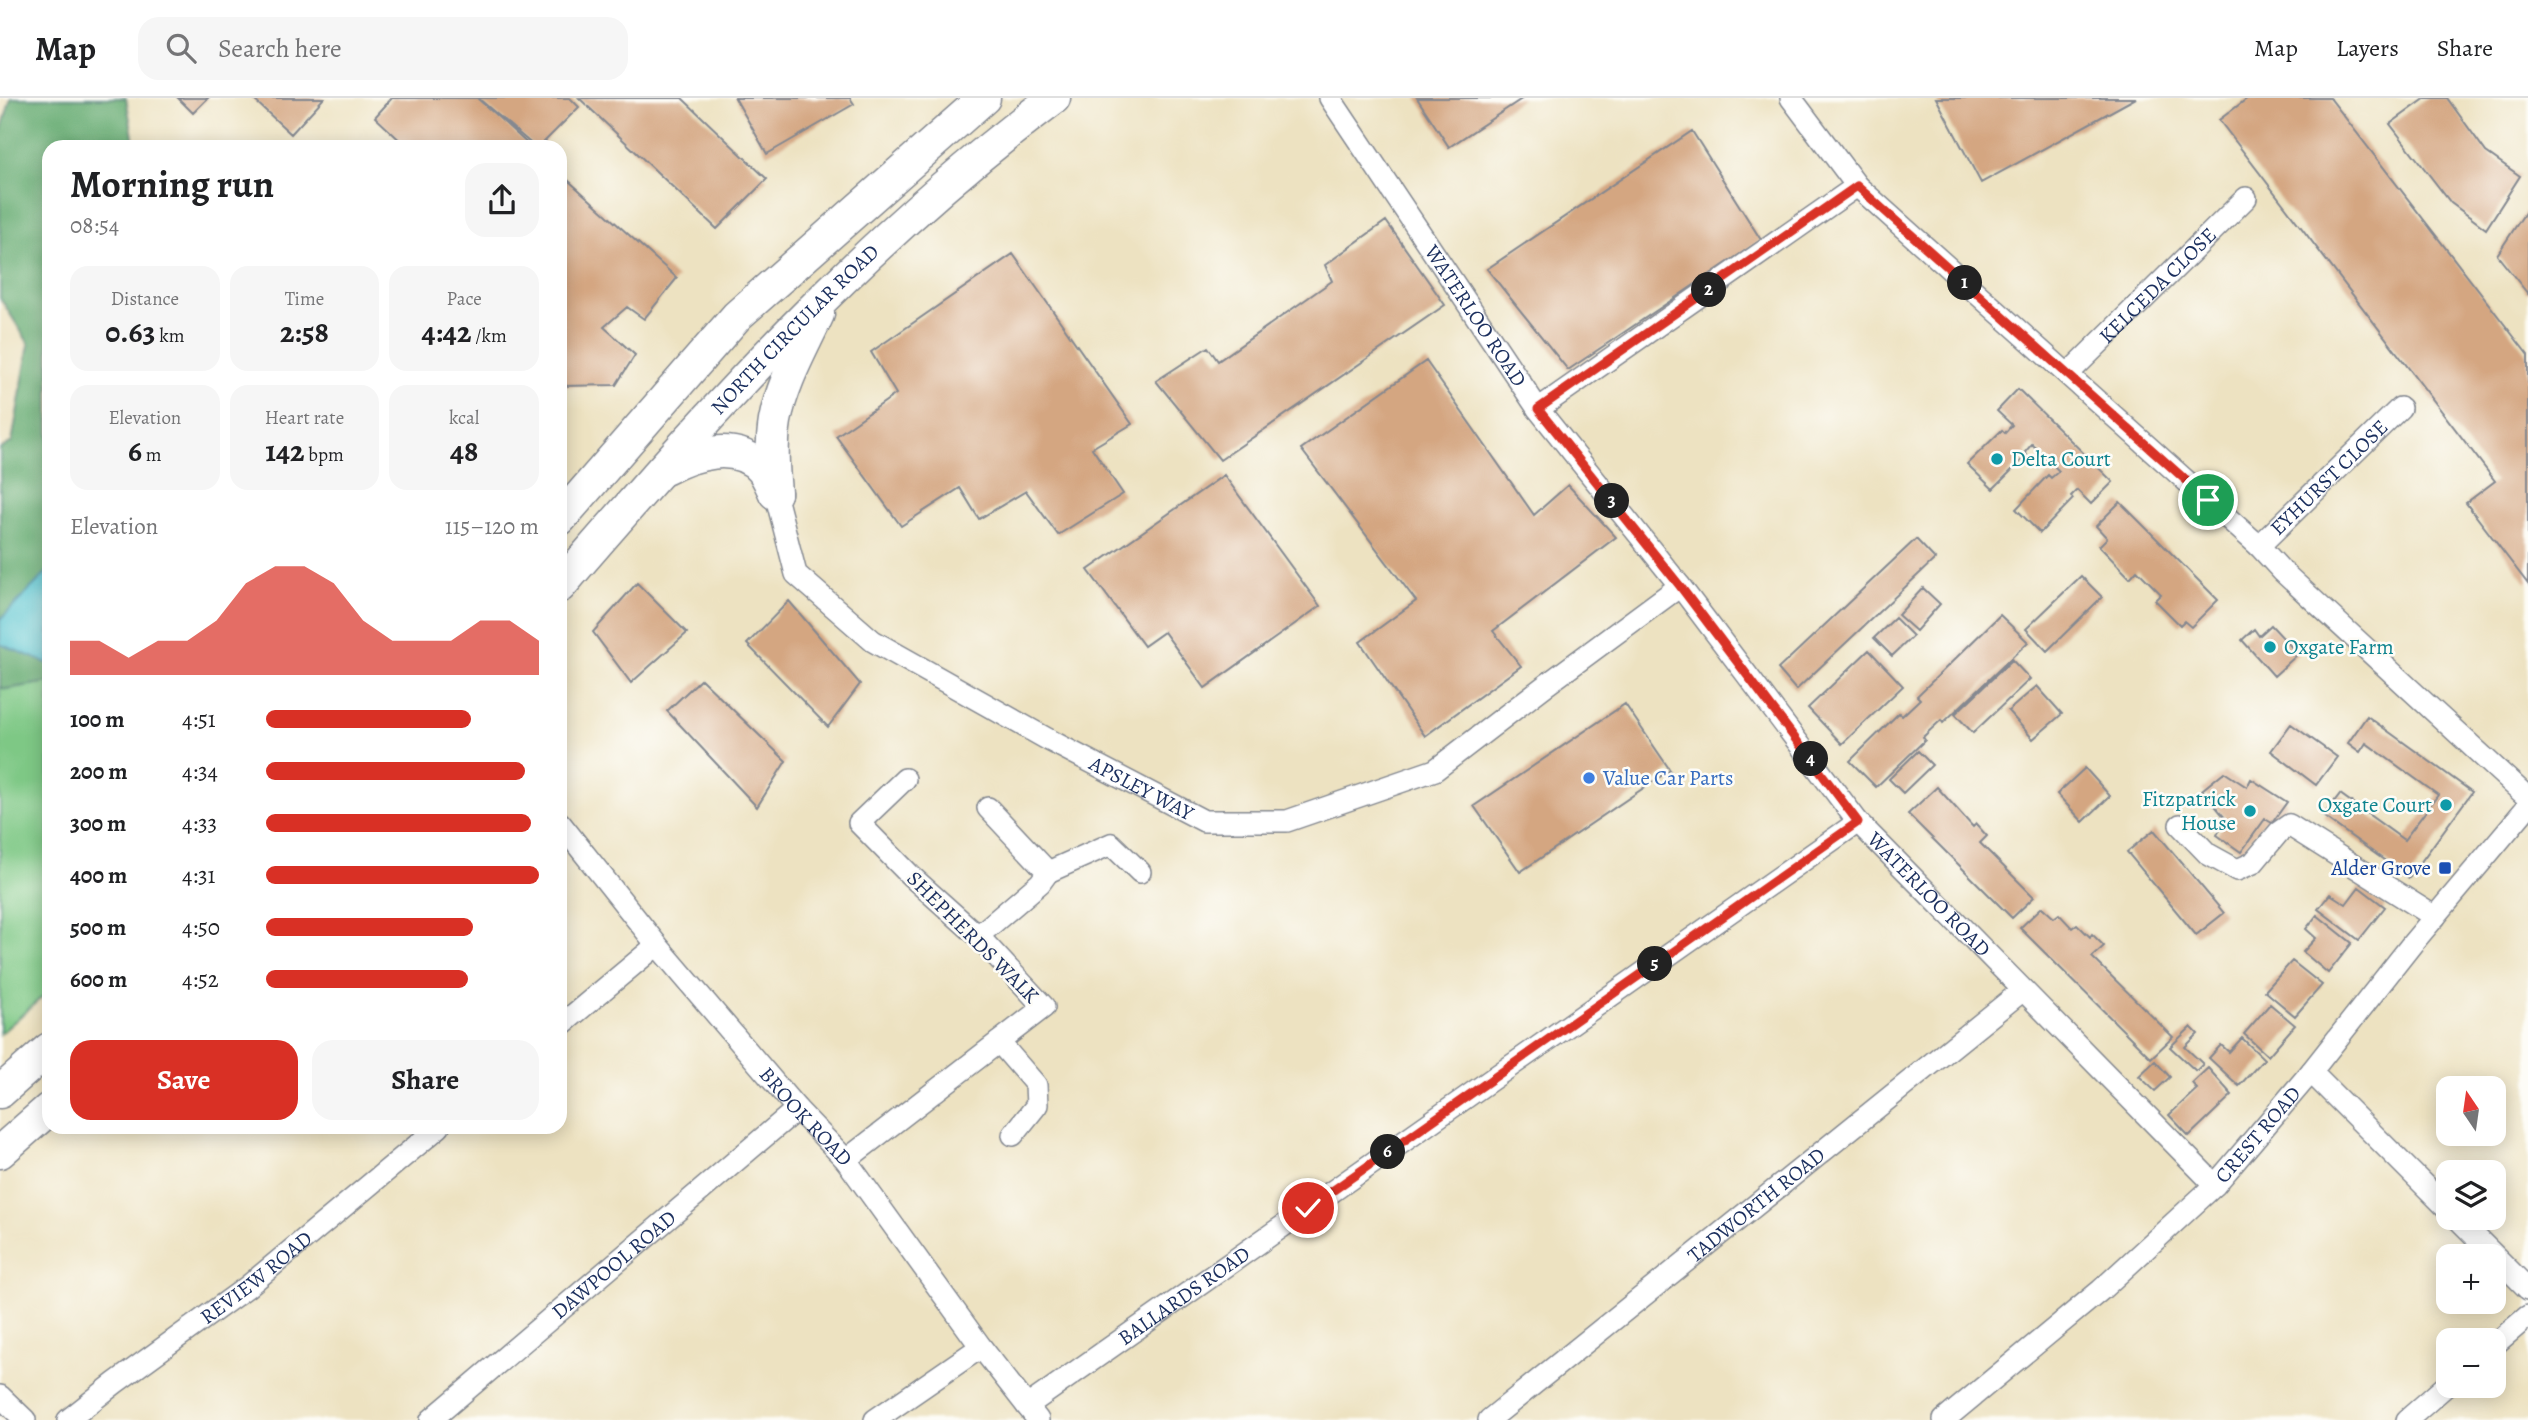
<!DOCTYPE html>
<meta charset="utf-8">
<style>
body{margin:0;font-family:Alegreya,serif;background:#f6f6f6;color:#202124;height:100vh;display:flex;flex-direction:column;font-size:26px;white-space:nowrap}
*{box-sizing:border-box;margin:0}
p{font-size:23px;color:#757577}
.icon{flex:none;width:38px;height:38px;fill:none;stroke:currentColor;stroke-width:2;stroke-linecap:round;stroke-linejoin:round}
.map{position:relative;flex:1;overflow:hidden}
.panel{position:absolute;left:42px;top:42px;width:525px;height:994px;display:flex;flex-direction:column;background:#fff;border-radius:21px;box-shadow:0 4px 18px #0003}
.panel>*{flex:none}
.needle{width:46px;rotate:347deg}
.buttons{position:absolute;left:2436px;top:978px;display:grid;gap:14px}
.buttons a{display:grid;place-items:center;width:70px;height:70px;border-radius:14px;background:#fff;box-shadow:0 4px 18px #0003;font-size:35px}
.pin{position:absolute;display:grid;place-items:center;width:60px;height:60px;color:#fff;margin:-30px;border:4px solid #fff;border-radius:50%;box-shadow:0 2px 7px #0007}
.km{position:absolute;width:35px;height:35px;margin:-18px;border-radius:50%;background:#222;color:#fff;font-size:19px;line-height:35px;text-align:center}
.round{display:grid;place-items:center;flex:none;width:74px;height:74px;border-radius:21px;background:#f6f6f6}
.overview{display:flex;align-items:center;justify-content:space-between;height:119px;padding:0 28px}
h1{font-size:38px;font-weight:600;line-height:52px}
.figures{display:grid;grid-template-columns:repeat(3,1fr);gap:10px;height:119px;padding:7px 28px}
.figures div{display:grid;align-content:center;border-radius:18px;background:#f6f6f6;text-align:center}
.figures b{font-size:30px;font-weight:600}
.figures small{font-size:19px;font-weight:400}
.figures p{font-size:19px}
.chart{height:196px;padding:14px 28px}
.chart p{display:flex;justify-content:space-between}
.chart svg{width:100%;height:126px;margin-top:7px;fill:#d93025;opacity:.7}
.cta{display:flex;gap:14px;margin-top:auto;padding:14px 28px}
.cta a{flex:1;height:80px;border-radius:21px;background:#d93025;color:#fff;font-size:28px;font-weight:600;line-height:80px;text-align:center}
.cta a+a{background:#f6f6f6;color:#202124}
ul{padding:0 28px;list-style:none;font-size:23px}
li{display:grid;grid-template-columns:112px 84px 1fr;align-items:center;height:52px}
li i{height:18px;border-radius:9px;background:#d93025}
header{display:flex;align-items:center;gap:42px;box-sizing:border-box;height:98px;padding:0 35px;background:#fff;border-bottom:2px solid #e0e0e0}
header strong{font-size:33px}
nav{display:flex;gap:38px;margin-inline-start:auto;font-size:24px}
.search{width:490px;height:63px;background:#f6f6f6;display:flex;align-items:center;gap:18px;box-sizing:border-box;padding:0 24px;border-radius:21px;color:#757577;font-size:26px}
.map>svg:first-child{display:block}
</style>
<header>
<strong>Map</strong>
<div class="search"><svg class="icon" aria-label="search" viewBox="0 0 24 24"><circle cx="10" cy="10" r="6"/><path d="M15 15l6 6"/></svg>Search here</div>
<nav><a>Map</a><a>Layers</a><a>Share</a></nav>
</header>
<div class="map">
<svg width="2528" height="1322" viewBox="0 0 2528 1322">
<rect width="100%" height="100%" fill="#fdfcf7"/>
<filter id="ink" filterUnits="userSpaceOnUse"><feTurbulence type="fractalNoise" baseFrequency=".0143" numOctaves="2"/><feDisplacementMap in="SourceGraphic" scale="14" xChannelSelector="R" yChannelSelector="G"/><feConvolveMatrix kernelMatrix="1 2 1 2 8 2 1 2 1" color-interpolation-filters="sRGB"/></filter>
<filter id="wash" filterUnits="userSpaceOnUse"><feTurbulence type="fractalNoise" baseFrequency=".00686" numOctaves="4" result="noise"/><feDisplacementMap in="SourceGraphic" scale="28" xChannelSelector="R" yChannelSelector="G"/><feGaussianBlur stdDeviation="1.57" result="paint"/><feColorMatrix in="noise" values="0 0 0 0 0 0 0 0 0 0 0 0 0 0 0 0 0 1.4 0 .05"/><feComposite in="paint" operator="in"/></filter>
<g filter="url(#wash)">
<rect width="100%" height="100%" fill="#ede2c1"/>
<path fill="#7ec885" stroke="#4c7c72" stroke-width="2" d="M49 584V893L0 936V589L6 591Z"/>
<path fill="#66ac72" stroke="#406e68" stroke-width="2" d="M11 0H126L135 49H49V584L6 591 0 589V351L12 344 29 246 0 200V37Z"/>
<path fill="#57c4d0" stroke="#397a97" stroke-width="2" d="M49 472V566L0 546V522Z"/>
<g id="blocks">
<path fill="#d4a681" d="M178 0H208L193 15Z
M252 0H324L291 36Z
M392 0H477L531 49H407L375 19Z
M478 0H570L579 9 539 49H535Z
M579 0H682L767 81 717 131Z
M735 0H850L854 6 767 56Z
M1417 0H1523L1449 49Z
M1936 0H2136L1981 85Z
M2248 0H2330L2528 257V486L2466 405 2495 383 2219 22Z
M2426 0H2447L2486 54 2520 78 2486 131 2451 105 2390 26Z
M1692 33 1761 142 1568 272 1487 171Z
M560 75 677 180 644 221 627 209 604 229 635 257 616 287 560 288Z
M2528 110V196L2497 157Z
M1386 123 1445 207 1220 362 1156 283 1208 249 1218 263 1332 183 1325 167Z
M1013 156 1132 326 1092 350 1123 396 1058 437 1026 393 979 421 960 390 901 428 836 338 896 296 871 254Z
M1426 263 1534 417 1568 387 1616 439 1493 533 1521 568 1425 638 1360 544 1416 503 1301 351Z
M2018 291 2113 384 2091 406 2077 392 2071 398 2073 401 2040 435 2016 411 2048 377 2051 380 2059 373 2032 346 2025 354 2027 357 1993 391 1967 366 2002 332 2005 335 2012 327 1997 313Z
M1224 377 1320 508 1205 590 1164 534 1144 548 1088 472Z
M2120 404 2218 502 2191 529 2184 523 2180 527 2155 502 2161 496 2137 472 2130 480 2099 448 2107 440 2096 428Z
M1916 441 1935 461 1796 592 1778 571Z
M2081 478 2102 499 2047 553 2026 531Z
M637 485 687 535 631 585 593 534Z
M1923 490 1940 506 1916 533 1898 517Z
M789 503 860 586 828 629 747 546Z
M2000 517 2028 544 1943 625 1941 622 1923 639 1925 642 1876 689 1850 663 1899 615 1902 618 1920 601 1917 598Z
M1895 520 1913 538 1892 558 1874 540Z
M2271 527 2298 556 2274 578 2242 542 2254 531 2259 538Z
M1869 552 1903 588 1842 646 1808 610Z
M2012 562 2030 581 1973 635 1955 616Z
M701 581 786 663 757 709 667 613Z
M2037 588 2062 616 2033 641 2008 613Z
M1625 606 1670 672 1520 774 1474 708Z
M2367 618 2472 694 2409 780 2323 718 2340 696 2404 742 2438 697 2366 645 2360 654 2348 645Z
M2291 626 2337 659 2316 687 2271 653Z
M1918 653 1932 667 1903 695 1889 681Z
M2085 670 2110 698 2083 724 2057 696Z
M2224 674 2247 689 2251 681 2287 704 2272 725 2265 721 2241 754 2217 737 2226 721 2202 692Z
M1937 689 1973 729 1976 726 1987 738 1980 745 2034 799 2012 820 1908 716Z
M2154 732 2224 815 2196 837 2127 754Z
M2359 789 2385 809 2359 842 2318 811 2330 796 2346 806Z
M2042 809 2054 820 2059 816 2072 830 2077 826 2090 839 2092 836 2104 848 2092 859 2173 939 2151 960 2020 830Z
M2317 817 2352 845 2328 875 2303 854 2316 840 2306 831Z
M2292 863 2322 887 2295 918 2265 893Z
M2270 906 2295 927 2268 958 2244 936Z
M2191 929 2198 936 2185 949 2203 966 2196 973 2170 949Z
M2242 940 2264 961 2239 988 2209 960 2221 947 2229 954Z
M2155 963 2170 979 2155 993 2139 978Z
M2208 970 2232 997 2189 1038 2169 1017 2197 991 2192 985Z"/>
</g>
</g>
<g filter="url(#ink)">
<use href="#blocks" fill-opacity="0" stroke="#848890" stroke-width="2"/>
<g fill="none" stroke-linecap="round" stroke-linejoin="round">
<defs>
<g id="minor">
<path id="s1" d="M1330 0 1538 311 1680 488 1858 724 2215 1087"/>
<path d="M1791 0 1857 88 2259 448 2282 473 2528 700"/>
<path id="s2" d="M2068 276 2246 100"/>
<path d="M1538 311 1857 88"/>
<path id="s3" d="M775 395 796 476 873 543 1049 642 1204 723H1287L1435 672 1542 590 1680 488"/>
<path id="s4" d="M2259 448 2400 310"/>
<path id="s5" d="M560 725 657 847 797 1011 846 1062 981 1249 1038 1322"/>
<path d="M2180 727 2208 756 2237 772 2253 765 2279 734 2289 727 2435 819"/>
<path d="M1048 774 1111 746 1140 774"/>
<path d="M978 838 1040 785 1048 774 988 710"/>
<path d="M560 928 657 847"/>
<path d="M999 944 1036 987 1037 1007 1013 1037"/>
<path d="M2311 974 2448 1111"/>
<path d="M846 1062 1044 909 978 838 911 778 859 725 905 681"/>
<path d="M2457 1120 2528 1191"/>
<path d="M2494 1247 2528 1218"/>
<path d="M0 1298 25 1322"/>
<path id="s6" d="M1027 1308 1858 724"/>
<path id="s7" d="M68 1322 115 1285 247 1189 439 1029"/>
<path id="s8" d="M431 1322 797 1011"/>
<path d="M875 1322 981 1249"/>
<path id="s9" d="M1489 1322 2023 892"/>
<path id="s10" d="M1944 1322 2101 1192 2215 1087 2311 974 2412 846 2528 708"/>
<path d="M2407 1322 2448 1286"/>
</g>
<g id="highway">
<path d="M665 371C693 356 736 342 762 371 767 377 771 387 775 395"/>
<path d="M775 395C773 371 771 347 775 323 782 285 802 251 818 216"/>
<path d="M560 421 737 218 984 0"/>
<path id="s11" d="M560 488C711 312 867 139 1054 0"/>
<path d="M0 994 49 951"/>
<path d="M0 1054 49 1011"/>
</g>
</defs>
<use href="#minor" stroke="#848890" stroke-width="24"/>
<use href="#highway" stroke="#848890" stroke-width="35"/>
<use href="#minor" stroke="#fff" stroke-width="21"/>
<use href="#highway" stroke="#fff" stroke-width="32"/>
</g>
</g>
<g fill="none" stroke-linecap="round" stroke-linejoin="round" filter="url(#ink)">
<defs>
<path id="route" d="M1308 1110 1858 724 1680 488 1538 311 1857 88 2208 402"/>
</defs>
<use href="#route" stroke="#fff" stroke-width="14"/>
<use href="#route" stroke="#d93025" stroke-width="9"/>
</g>
<g fill="#0f9aa8" stroke="#fdfcf7" stroke-width="2.5">
<circle cx="1997" cy="361" r="7"/>
<circle cx="2270" cy="549" r="7"/>
<circle cx="2446" cy="707" r="7"/>
<circle cx="2250" cy="713" r="7"/>
</g>
<circle fill="#3f7fe0" stroke="#fdfcf7" stroke-width="2.5" cx="1589" cy="680" r="7"/>
<rect fill="#1a4fb4" stroke="#fdfcf7" stroke-width="2.5" x="2438" y="763" width="14" height="14" rx="3.5"/>
<g text-anchor="middle" dominant-baseline="central" stroke-width="5" stroke-linejoin="round" paint-order="stroke">
<g font-size="21" fill="#1b2f5e" stroke="#fdfcf7">
<text stroke="none"><textPath href="#s2" startOffset="126">KELCEDA CLOSE</textPath></text>
<text stroke="none"><textPath href="#s1" startOffset="262">WATERLOO ROAD</textPath></text>
<text stroke="none"><textPath href="#s11" startOffset="348">NORTH CIRCULAR ROAD</textPath></text>
<text stroke="none"><textPath href="#s4" startOffset="98">EYHURST CLOSE</textPath></text>
<text stroke="none"><textPath href="#s3" startOffset="492">APSLEY WAY</textPath></text>
<text stroke="none"><textPath href="#s1" startOffset="998">WATERLOO ROAD</textPath></text>
<text transform="translate(973 839) rotate(45)">SHEPHERDS WALK</text>
<text stroke="none"><textPath href="#s5" startOffset="383">BROOK ROAD</textPath></text>
<text stroke="none"><textPath href="#s10" startOffset="425">CREST ROAD</textPath></text>
<text stroke="none"><textPath href="#s9" startOffset="343">TADWORTH ROAD</textPath></text>
<text stroke="none"><textPath href="#s8" startOffset="240">DAWPOOL ROAD</textPath></text>
<text stroke="none"><textPath href="#s7" startOffset="236">REVIEW ROAD</textPath></text>
<text stroke="none"><textPath href="#s6" startOffset="192">BALLARDS ROAD</textPath></text>
</g>
<g font-size="21" fill="#0d838f" stroke="#fdfcf7" text-anchor="start">
<text x="2011" y="361">Delta Court</text>
<text x="2284" y="549">Oxgate Farm</text>
<text x="2236" y="701" text-anchor="end">Fitzpatrick<tspan x="2236" dy="24">House</tspan></text>
<text x="2432" y="707" text-anchor="end">Oxgate Court</text>
</g>
<g font-size="21" fill="#366cbe" stroke="#fdfcf7" text-anchor="start">
<text x="1603" y="680">Value Car Parts</text>
</g>
<g font-size="21" fill="#164399" stroke="#fdfcf7" text-anchor="end">
<text x="2431" y="770">Alder Grove</text>
</g>
</g>
</svg>
<div class="buttons">
<a><svg class="needle" viewBox="-14 -14 28 28"><path d="M0-13l5 13h-10z" fill="#e53935"/><path d="M0 13l5-13h-10z" fill="#757577"/></svg></a>
<a><svg class="icon" aria-label="layers" viewBox="0 0 24 24"><path d="M12 4l9 5-9 5-9-5zM3 14l9 5 9-5"/></svg></a>
<a>+</a>
<a>−</a>
</div>
<div class="pin" style="left:2208px;top:402px;background:#1e9e55"><svg class="icon" aria-label="arrive" viewBox="0 0 24 24"><path d="M6 21V4h12l-3 4 3 4H6"/></svg></div>
<div class="pin" style="left:1308px;top:1110px;background:#d93025"><svg class="icon" aria-label="check" viewBox="0 0 24 24"><path d="M5 12l5 5 9-10"/></svg></div>
<b class="km" style="left:1965px;top:185px">1</b>
<b class="km" style="left:1709px;top:192px">2</b>
<b class="km" style="left:1612px;top:403px">3</b>
<b class="km" style="left:1811px;top:661px">4</b>
<b class="km" style="left:1655px;top:866px">5</b>
<b class="km" style="left:1388px;top:1054px">6</b>
<section class="panel">
<div class="overview"><div><h1>Morning run</h1><p>08:54</p></div><a class="round"><svg class="icon" aria-label="share" viewBox="0 0 24 24"><path d="M12 15V3M7 8l5-5 5 5M5 13v7h14v-7"/></svg></a></div>
<div class="figures">
<div><p>Distance</p><b>0.63<small> km</small></b></div>
<div><p>Time</p><b>2:58</b></div>
<div><p>Pace</p><b>4:42<small> /km</small></b></div>
</div>
<div class="figures">
<div><p>Elevation</p><b>6<small> m</small></b></div>
<div><p>Heart rate</p><b>142<small> bpm</small></b></div>
<div><p>kcal</p><b>48</b></div>
</div>
<div class="chart"><p><span>Elevation</span>115–120 m</p>
<svg viewBox="0 0 160 44" preserveAspectRatio="none"><path d="M0 44V32L10 32L20 38L30 32L40 32L50 25L60 12L70 6L80 6L90 12L100 25L110 32L120 32L130 32L140 25L150 25L160 32V44z"/></svg>
</div>
<ul>
<li><b>100 m</b>4:51<i style="width:75%"></i></li>
<li><b>200 m</b>4:34<i style="width:95%"></i></li>
<li><b>300 m</b>4:33<i style="width:97%"></i></li>
<li><b>400 m</b>4:31<i style="width:100%"></i></li>
<li><b>500 m</b>4:50<i style="width:76%"></i></li>
<li><b>600 m</b>4:52<i style="width:74%"></i></li>
</ul>
<div class="cta"><a>Save</a><a>Share</a></div>
</section>
</div>
